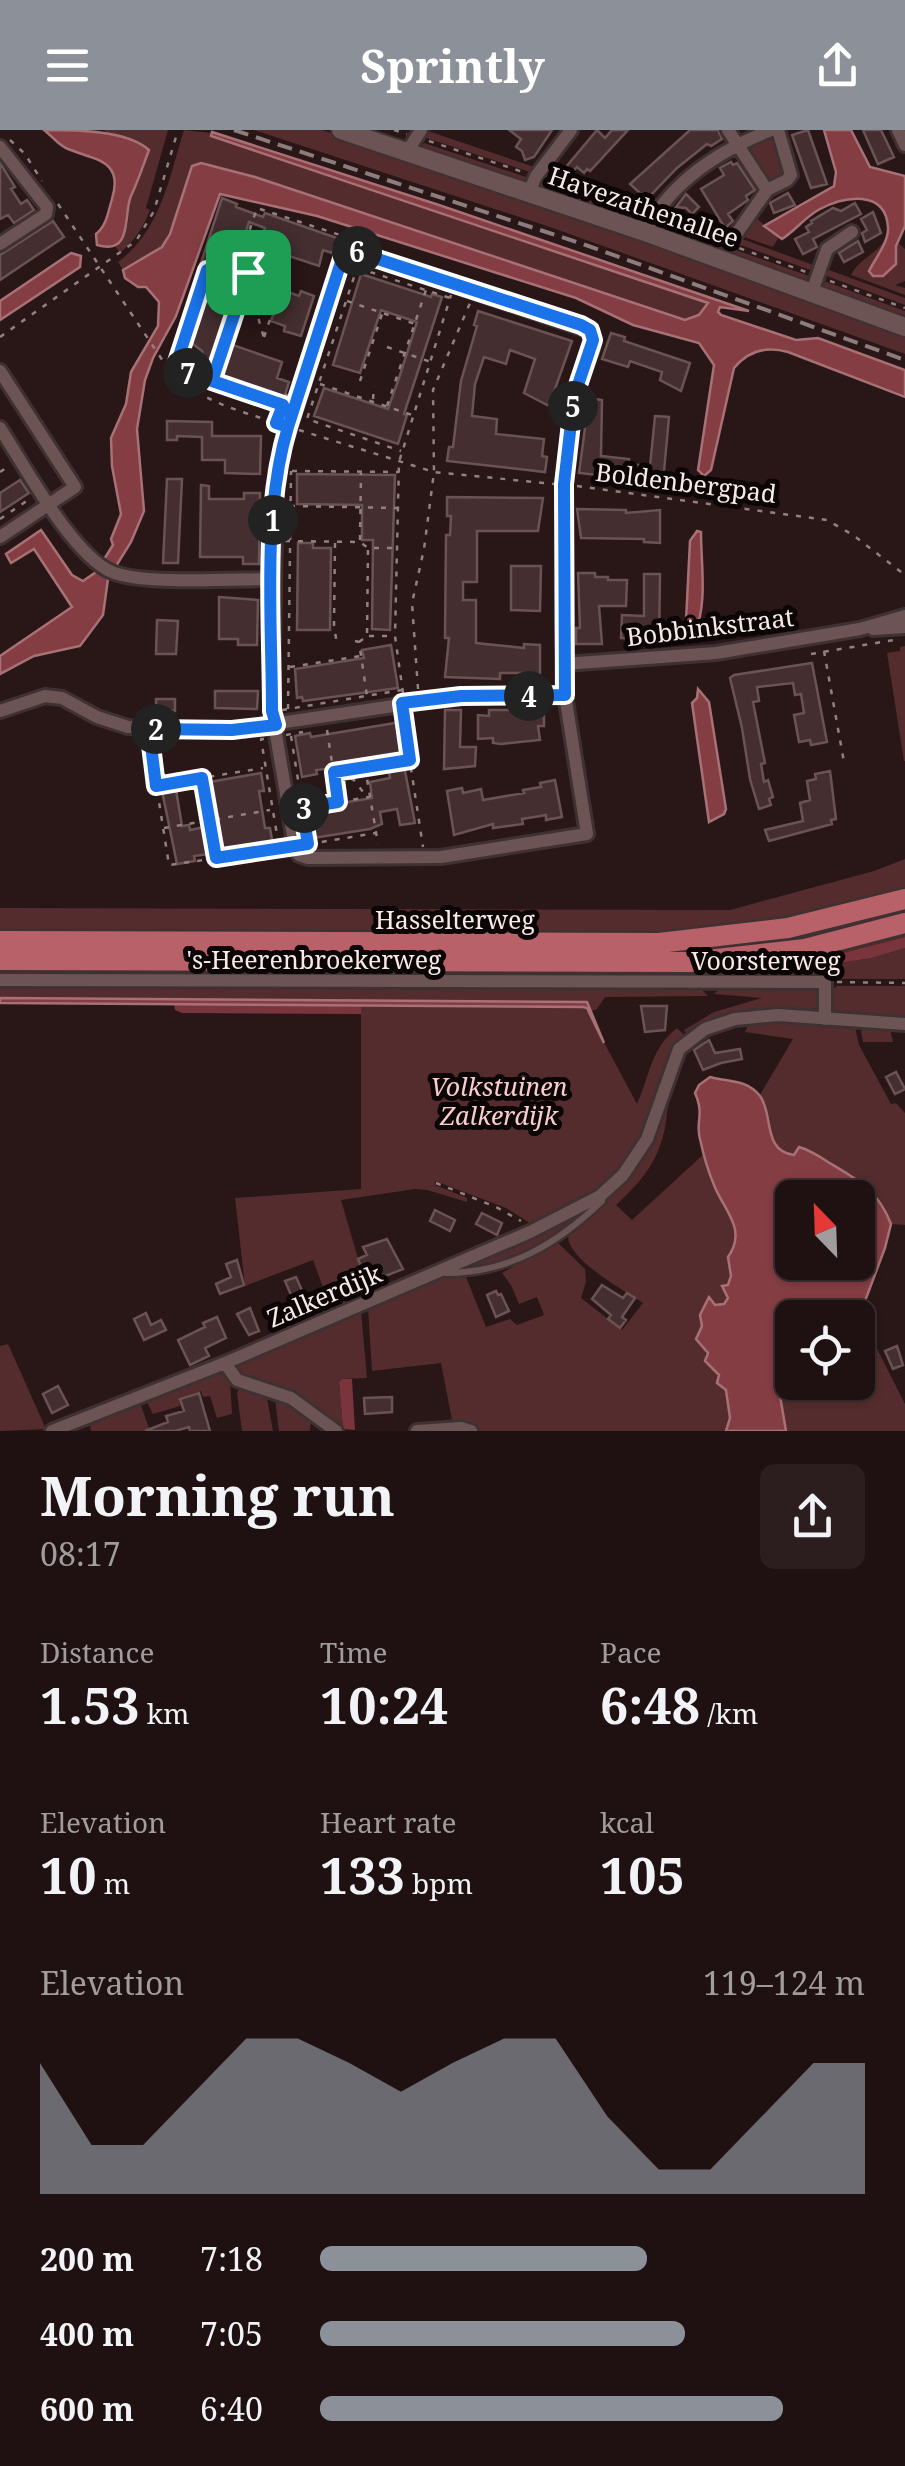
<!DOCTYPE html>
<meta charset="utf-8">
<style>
body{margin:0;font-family:"Noto Serif",serif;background:#2c1e1f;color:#f1f3f6;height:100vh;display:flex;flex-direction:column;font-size:38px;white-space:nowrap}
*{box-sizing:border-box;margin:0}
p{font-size:32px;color:#a19d9f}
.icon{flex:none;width:55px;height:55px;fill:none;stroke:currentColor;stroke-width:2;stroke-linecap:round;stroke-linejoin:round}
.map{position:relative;height:1301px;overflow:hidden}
.side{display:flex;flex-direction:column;background:#1f1011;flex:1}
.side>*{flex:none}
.needle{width:65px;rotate:337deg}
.buttons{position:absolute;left:775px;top:1050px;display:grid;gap:20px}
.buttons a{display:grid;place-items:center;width:100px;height:100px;border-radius:15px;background:#1f1011;box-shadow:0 2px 8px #0004,0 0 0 2px #3c3031;font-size:50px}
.pin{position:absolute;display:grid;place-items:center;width:85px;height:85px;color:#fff;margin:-42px;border-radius:20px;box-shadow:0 5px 15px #0006}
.km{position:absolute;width:50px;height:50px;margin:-25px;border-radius:50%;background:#222;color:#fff;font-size:28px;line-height:50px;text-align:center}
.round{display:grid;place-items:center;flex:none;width:105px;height:105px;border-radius:15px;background:#2c1e1f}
.head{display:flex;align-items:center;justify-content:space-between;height:170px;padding:0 40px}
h1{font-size:55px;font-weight:700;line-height:75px}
.figures{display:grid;grid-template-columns:repeat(3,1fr);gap:15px;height:170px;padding:10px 40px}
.figures div{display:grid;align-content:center}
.figures b{font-size:50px;font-weight:700}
.figures small{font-size:28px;font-weight:400}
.figures p{font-size:28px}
.chart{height:280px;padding:20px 40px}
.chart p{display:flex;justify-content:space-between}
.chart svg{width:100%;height:180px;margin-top:10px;fill:#8c9099;opacity:.7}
ul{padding:0 40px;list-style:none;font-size:32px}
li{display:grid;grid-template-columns:160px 120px 1fr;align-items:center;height:75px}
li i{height:25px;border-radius:12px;background:#8c9099}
header{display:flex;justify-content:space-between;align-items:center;height:130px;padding:0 40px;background:#8c9099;color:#fff;font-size:45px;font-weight:700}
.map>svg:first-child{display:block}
</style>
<header><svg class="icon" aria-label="menu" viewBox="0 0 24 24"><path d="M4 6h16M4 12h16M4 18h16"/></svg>Sprintly<svg class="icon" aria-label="share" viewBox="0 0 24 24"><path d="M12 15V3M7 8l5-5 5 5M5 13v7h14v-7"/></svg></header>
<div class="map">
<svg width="905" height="1301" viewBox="0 0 905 1301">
<rect width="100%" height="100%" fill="#291617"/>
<path fill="#552c2e" d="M104 0H168L146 78 150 80C143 98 135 110 120 123L114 115 128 94 130 67 140 45Z
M184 0 210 3 211 6 708 172 699 185 685 190 255 47 201 33 162 117 123 140 118 132C161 100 169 48 184 0Z
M254 0H322L498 57 905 201V224L550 97Z
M425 0 537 38 530 42 426 8Z
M773 5 785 48 769 55 745 17Z
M424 13 529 48 523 53 419 20Z
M545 40 654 78 647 82 547 48Z
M541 52 639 86 638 89 642 91 639 94 540 59Z
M662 81 735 106 733 112 663 88Z
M755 87 779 107 773 117 744 107Z
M657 92 809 146 804 153 656 100Z
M737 107 816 136 810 140 735 113Z
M885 110 869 141 883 146C900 137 893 127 897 112L905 119V151L895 155 905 158V165L851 145C859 129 875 125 885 110Z
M821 137 905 168V175L824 145Z
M821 150 905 181V189L821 159Z
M905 516V631H904L887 523 900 521V517Z
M905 729V763L865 775 707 804 0 805V778L730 780 874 741Z
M905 800V807L815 830 819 836 872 828 905 818V849L0 846V836L616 840Z
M0 854 699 857 708 866 605 867 597 879 592 881 587 872 0 868Z
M810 856 820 862 821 875 811 881 772 880 688 905 684 900 714 882 762 868 714 864 722 857Z
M837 856H905V890L840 885 833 878 832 860Z
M361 875 585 877 637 974C650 946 650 919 677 898L686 907 645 1006 610 1055 533 1095 506 1078 435 1051V1055L467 1068V1072L427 1060 415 1059 341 1070 369 1166 332 1182 313 1130 245 1156 235 1068 361 1059Z
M761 889 855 897 859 915 891 974 896 973 905 983V1095L891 1094C876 1055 846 1038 807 1028 796 1026 786 1026 778 1017 765 1004 768 981 760 965L793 909 745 902 751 890Z
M866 897 890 898 893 912H863L861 901Z
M668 970C666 1018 652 1042 616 1075L632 1090 706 1022C708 1032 710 1044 714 1054 723 1078 748 1098 728 1127L731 1146 728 1156H722L728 1168 724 1174 714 1175 709 1168 705 1231C726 1247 735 1277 726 1301H476L452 1290 441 1233 372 1241 368 1178 438 1148 466 1147 486 1197 510 1189 517 1195 544 1185 537 1167 519 1174 511 1155 502 1143 557 1112 585 1139 586 1152 581 1168 622 1200 643 1173C623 1160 569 1130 568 1107 577 1094 591 1085 602 1074 630 1045 659 1010 668 970Z
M591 1077C552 1114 511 1133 458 1140L455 1138Z
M361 1181 367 1248 342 1249 339 1252 343 1299 242 1248 237 1239 240 1232Z
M816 1185H860L905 1274V1301H786L778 1254 792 1214V1252H858V1188L797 1187Z
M8 1214 46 1299 0 1301V1216Z
M208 1244H221L230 1251 232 1284 217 1288 210 1266 203 1267 201 1261 179 1268 180 1276 153 1284 145 1268Z
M240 1257 266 1263 273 1301H242L237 1263Z
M279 1266 311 1290 310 1301H279L275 1269Z
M139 1270 150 1301H91L89 1292Z"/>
<path fill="#7a343b" d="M905 807V818L872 828 819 836 811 833 815 830Z
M174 874 361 875V884L182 883 175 880Z
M342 1249H352L355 1300 343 1299 339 1252Z"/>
<path fill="#843d43" stroke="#a77175" stroke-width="2.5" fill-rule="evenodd" d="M44 0C76 0 127 0 149 20 143 36 138 51 131 66 123 83 134 126 97 115L96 104C107 95 108 82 112 69 124 30 95 30 68 19 59 16 52 6 44 0Z
M824 0H851L870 37 905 46V96L896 116V134L883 146H873L869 141C875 129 889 111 888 98 886 58 843 67 820 79 805 87 796 100 782 109L764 96 834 56 836 42Z
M212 2 439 75 749 181 720 177 718 182 721 185 796 210 818 208 905 240V267L788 222C767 216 748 221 734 238L711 340 704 346 698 340 714 235 699 213 633 195 576 168 317 86 220 64 176 186 153 228 145 250 137 299 144 381 131 412 108 449 103 485 80 516 34 526 0 544V526L72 477 34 419 11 433 6 424 41 400 72 445 83 451 96 442 113 415 111 409 121 384 112 336 111 308 126 274 131 242 158 196 159 172 146 157H138L125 148 123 140 162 117 170 104 192 36 201 33 255 47 685 190 699 185 708 173 211 6Z
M71 123 81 126 80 137 0 190V171Z
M697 401 701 402C701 436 708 474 694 505L686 491 690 411Z
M698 559 709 572 726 679 724 684 709 692 692 573 697 568Z
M0 868 587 872 604 913 587 878 583 877 0 873Z
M710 947C728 952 747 949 760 966 774 985 762 1021 794 1025L799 1017C810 1020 819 1026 828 1032 857 1049 878 1060 891 1094L885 1118 859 1187 792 1188V1214L778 1254 786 1301H726L730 1288 726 1260 717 1253 719 1245 705 1231 708 1223 696 1209 702 1196 700 1185 709 1167 715 1175 724 1174 728 1168 722 1156 728 1155 731 1146 728 1127C748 1099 723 1079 714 1055 708 1041 703 1023 700 1009 695 991 705 986 695 963L699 955ZM792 1068H858V1132H792Z"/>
<path fill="#442e2f" stroke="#6b5353" stroke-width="2.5" d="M509 0H552L534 27 525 30 522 21 516 17 521 9Z
M597 0 605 8 612 0H628L590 41 587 39 584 43 577 37 574 40 566 37Z
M690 0H718L722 9 711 16 707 14 677 38 646 70 637 67 640 63 630 54Z
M808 0 827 54 811 58 792 5Z
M863 0H881L894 27 878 34Z
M731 32 733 35 737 33 755 60 746 66 748 70 728 84 733 91 725 98 701 59 724 45 720 38Z
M0 33 15 57 11 59 21 74 27 70 34 80 14 93 8 85 0 89Z
M788 63 795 75 774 83 770 73Z
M686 64 699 77 692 84 686 78 676 77Z
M222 68 237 74 236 77 263 87 265 83 337 108 332 123 323 120 319 136 259 116 265 98 249 92 239 122 228 154 241 158 224 212 282 232 277 248 289 252 284 268 216 246 220 234 204 229 202 221 189 211 212 140 200 136Z
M855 73 861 84 813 109 817 117 803 124 795 109 809 102 806 97 812 93 811 91 833 78 841 81Z
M873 82 881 103 865 112 862 103 867 100 861 89Z
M53 91 64 107 0 150V125Z
M858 111 863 122 844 132 839 123Z
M361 144 431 167 432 164 442 167 404 284 407 285 398 314 314 286 324 258 388 279 400 245 417 192 381 180 360 243 333 235Z
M282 160 299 166 301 161 314 166 301 206 284 201 285 196 271 191Z
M478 181 572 211 549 276 524 263 535 229 510 220 506 234 484 227 475 254 472 286 497 289 496 304 544 309 542 326 547 327 545 342 447 331 449 317H453L461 251 477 196 474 195Z
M611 203 625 207 624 211 690 233 681 261 660 250 662 242 630 231 628 237 602 229Z
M589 268 602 270 601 326 629 329 628 334 650 336 655 286 669 287 663 352 579 343Z
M167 291 212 292V306H261L260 344 225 343V330H202V307L177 306V310H167Z
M297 344 395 345 390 500 372 499 373 410H362V375L297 374Z
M167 349H182L178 433H163Z
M20 350 29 363 0 382V363Z
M201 355 209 356V369H244V363H260L259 434H243V427H200Z
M447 367 543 368 538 401H477V452H463V470H476V513L524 518V514L540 515V547H523V543H500V549L445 547 449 508H445L446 405H450L451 386H447Z
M577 379 626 380V383L660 380V413L644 412V409L581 408Z
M298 413H313V418H331L330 500H297Z
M511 436H541L540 481 511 480Z
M578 443H595V447H608V450H627L626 476H599L602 514H576V498H580Z
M644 444H660L659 515H643V509L621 508 622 485 644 486Z
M219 467 258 470 257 515H238V509H219Z
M157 490 178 491 176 524H156Z
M391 515 398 558 303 571 302 567 297 568 295 539 364 528 362 520Z
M812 533 827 612 811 615 810 610 799 612 794 585 804 583 801 564 795 565 793 553 757 557 759 571 753 572 765 633 761 634 764 652 768 650 773 667 769 669 771 675 759 679 750 649 742 598 730 548 734 545Z
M215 561H258L257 579 215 578Z
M156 569H175V581L156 578Z
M445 580H461L460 617H476L475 636 444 639Z
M489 580H544V596H538L540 610 501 614 493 613V608L478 609V585L489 586Z
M401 592 404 609 399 610 415 693 400 695 397 679 380 682 382 694 370 699 313 708 312 678 372 668 370 652 390 648 387 632 316 640 317 644 302 647 295 606 310 603 311 607Z
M830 641 836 689 831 690 832 694 769 711 765 700 803 691 800 673 810 670 807 651 816 649 815 644Z
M261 643 264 661H259L265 698H270L273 715 194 726 195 731 177 734 161 656 175 654 182 696 189 695 190 700 219 694 216 678 202 680 198 654Z
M555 650 562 687 546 690V685L522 689 523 694 493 698V694L454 705 447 661 462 658 463 663 481 659 483 670 524 663 523 660 541 657 540 653Z
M641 876H667L665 900 645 902Z
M709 910 715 923 740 919 742 929 721 933 703 940 694 920Z
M896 942 905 959 895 964 886 947Z
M435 1080 455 1090 450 1101 430 1091Z
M482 1083 502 1093 497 1105 476 1094Z
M387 1109 403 1139 368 1153 358 1129 367 1125 363 1117Z
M237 1130 244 1155 220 1164 216 1154 231 1147 226 1134Z
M296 1147 309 1176 298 1181 285 1151Z
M602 1155 623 1168 627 1163 635 1168 622 1187 626 1190 620 1198 608 1189 611 1185 592 1169Z
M496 1161 498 1165 501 1164 509 1181 496 1187 487 1165Z
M250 1178 259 1201 249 1205 237 1184Z
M146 1183 151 1195 161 1190 166 1200 144 1210 134 1189Z
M217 1187 226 1208 205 1218 209 1226 190 1235 178 1210 205 1197 203 1193Z
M897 1216 903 1235 893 1239 885 1221Z
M58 1256 68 1275 52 1283 43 1264Z
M199 1263 210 1301H190L189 1297 175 1301H145L168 1292 166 1286 184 1281 180 1269Z
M392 1267V1282L365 1284 364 1268Z"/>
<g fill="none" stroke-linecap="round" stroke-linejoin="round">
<defs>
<path id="service" d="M446 1143C509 1143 557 1114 602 1071"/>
<path id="minor" d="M728 0 767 60 737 103
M898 0 905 15
M0 17 47 77 46 84 0 114
M407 22 421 0
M767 60 787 50 791 45 778 0
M529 62 536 46 571 0
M645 102C670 52 721 20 771 0
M353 121 590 201 592 219 574 267 564 355 563 494 565 565 587 704 441 727 308 728 299 725 295 717 272 581 276 341 342 129Z
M812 162 827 119 852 102
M0 241 75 357 0 407
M0 298C24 335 73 426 112 442 142 455 235 449 272 449
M873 499 905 497
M564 534 716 523 860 499 905 486
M0 581 45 566 62 568 97 587 128 597 232 600 461 566 565 565
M0 850 825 852V889
M225 1233 237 1250 291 1268 336 1301
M52 1301 225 1233 530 1102 600 1066 623 1045 647 1009 679 919 705 899 735 889 778 885 905 894
M417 1301 461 1298 471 1301"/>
<path id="secondary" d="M341 0 645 102 905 197"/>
<path id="primary" d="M0 811 659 813 788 798 905 769
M0 830 690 832 805 819 905 793"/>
</defs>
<use href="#service" stroke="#3f3132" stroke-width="11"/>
<use href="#minor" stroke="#3f3132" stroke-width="18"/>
<use href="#secondary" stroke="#3f3132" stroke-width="22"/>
<use href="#primary" stroke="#3f3132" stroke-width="25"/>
<path stroke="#928182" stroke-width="2.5" stroke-dasharray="5 8" stroke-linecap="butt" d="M394 0 407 4
M10 10 25 24 42 51
M429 11 526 43
M547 51 644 84
M58 74 169 240C200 271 236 280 277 293
M666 92 809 143
M245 121 253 128 247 140 252 154 248 176 258 187 264 208
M358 135 307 289 401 321
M358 138 450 168
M233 149 257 78 340 105 335 119
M830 151 905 178
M252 152 265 155 270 164 269 180 260 187
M271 162 278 153 279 141
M347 171 415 194
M231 198 235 199 241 176
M0 207 136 111 154 81 178 0
M264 207 286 143
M387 217 431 232
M212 251 245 153 207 140 175 239 281 275
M360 251 382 184
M320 254 412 285
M373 269 374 256
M387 276 426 160
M277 293 287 264
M299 300 434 342 554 354
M292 341 399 342
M0 342 11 335
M577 356 827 390 853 405 905 445
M290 376 397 378
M0 389 31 368
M360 410 361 343
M285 411 360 412 368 418H395
M335 413 334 496 337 514
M369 506H395
M355 511 359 512 367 566
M359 512 367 506 368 418
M824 521 844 632
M811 524 894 510
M290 537 361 526
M418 559 412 473 424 419 434 342 433 260 470 173
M403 563 395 506 399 332 451 165
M288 579 291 341
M282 580 402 560
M403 586 423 717
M327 600 338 672
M286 605 303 602
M291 606 308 712
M149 609 169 735 281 719
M264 609H261L279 717
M365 637 378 714
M334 642 406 630
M339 643 354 650 366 666
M203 649 216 729
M158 655 263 638
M302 678 369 667
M164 698 270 680
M309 714 376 703
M837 852 905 853
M436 1053 496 1077 521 1091"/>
<use href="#service" stroke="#6c5455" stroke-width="6"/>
<use href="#minor" stroke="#6c5455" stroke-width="12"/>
<use href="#secondary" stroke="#6c5455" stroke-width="18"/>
<use href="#primary" stroke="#b96169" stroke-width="20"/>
<path stroke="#8d7c7d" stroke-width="4" stroke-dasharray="15 8" stroke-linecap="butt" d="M234 0 583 114 905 230"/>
</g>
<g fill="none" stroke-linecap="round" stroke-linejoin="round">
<defs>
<path id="route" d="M248 142 252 154 248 174 237 176 212 251 283 275 276 293 288 297C262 383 272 491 272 581L276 595 232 600 149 599 156 656 202 648 216 728 308 714 302 678 338 672 334 642 410 630 402 573 461 566 565 565 564 354 574 267 593 210 590 200 581 195 353 121 342 129 288 297 276 293 283 275 175 238 207 140 233 149 243 119 253 128 248 142"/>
</defs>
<use href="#route" stroke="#fff" stroke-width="20"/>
<use href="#route" stroke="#1a73e8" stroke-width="12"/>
</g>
<g text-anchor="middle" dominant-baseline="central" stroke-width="10" stroke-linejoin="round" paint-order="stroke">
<g font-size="25" fill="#f9eaea" stroke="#0c0505">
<text transform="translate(644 76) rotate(19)">Havezathenallee</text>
<text transform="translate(686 352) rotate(7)">Boldenbergpad</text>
<text transform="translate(710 496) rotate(-7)">Bobbinkstraat</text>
<text x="455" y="789">Hasselterweg</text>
<text x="314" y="829">'s-Heerenbroekerweg</text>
<text x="766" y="830">Voorsterweg</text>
<text transform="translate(324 1165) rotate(-23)">Zalkerdijk</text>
</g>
<g font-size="25" font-style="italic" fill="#f9cccd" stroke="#0c0505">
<text x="499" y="956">Volkstuinen<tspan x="499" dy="29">Zalkerdijk</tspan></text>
</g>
</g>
</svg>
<div class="buttons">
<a><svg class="needle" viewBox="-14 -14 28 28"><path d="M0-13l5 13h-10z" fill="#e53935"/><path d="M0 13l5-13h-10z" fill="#a19d9f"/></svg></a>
<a><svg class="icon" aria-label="locate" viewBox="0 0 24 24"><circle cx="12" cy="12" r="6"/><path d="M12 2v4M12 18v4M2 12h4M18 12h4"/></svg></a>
</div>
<div class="pin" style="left:248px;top:142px;background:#1e9e55"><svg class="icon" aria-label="arrive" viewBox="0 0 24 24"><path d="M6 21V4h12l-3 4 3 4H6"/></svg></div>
<b class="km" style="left:273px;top:390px">1</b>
<b class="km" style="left:156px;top:599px">2</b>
<b class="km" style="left:304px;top:678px">3</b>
<b class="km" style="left:529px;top:566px">4</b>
<b class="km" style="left:573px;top:276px">5</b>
<b class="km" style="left:357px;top:121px">6</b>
<b class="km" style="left:188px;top:243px">7</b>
</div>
<section class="side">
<div class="head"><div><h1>Morning run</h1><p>08:17</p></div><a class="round"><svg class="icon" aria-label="share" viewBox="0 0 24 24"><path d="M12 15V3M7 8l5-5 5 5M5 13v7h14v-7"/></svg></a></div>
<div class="figures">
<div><p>Distance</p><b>1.53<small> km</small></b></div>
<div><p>Time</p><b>10:24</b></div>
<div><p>Pace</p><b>6:48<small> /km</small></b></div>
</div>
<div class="figures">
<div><p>Elevation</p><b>10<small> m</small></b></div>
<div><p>Heart rate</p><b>133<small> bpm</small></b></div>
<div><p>kcal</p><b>105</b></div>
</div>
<div class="chart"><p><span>Elevation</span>119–124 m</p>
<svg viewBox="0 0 160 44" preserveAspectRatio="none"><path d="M0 44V12L10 32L20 32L30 19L40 6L50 6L60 12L70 19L80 12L90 6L100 6L110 25L120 38L130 38L140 25L150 12L160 12V44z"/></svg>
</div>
<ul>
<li><b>200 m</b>7:18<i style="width:60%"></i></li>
<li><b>400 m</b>7:05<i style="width:67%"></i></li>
<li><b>600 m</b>6:40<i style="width:85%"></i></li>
</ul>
</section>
